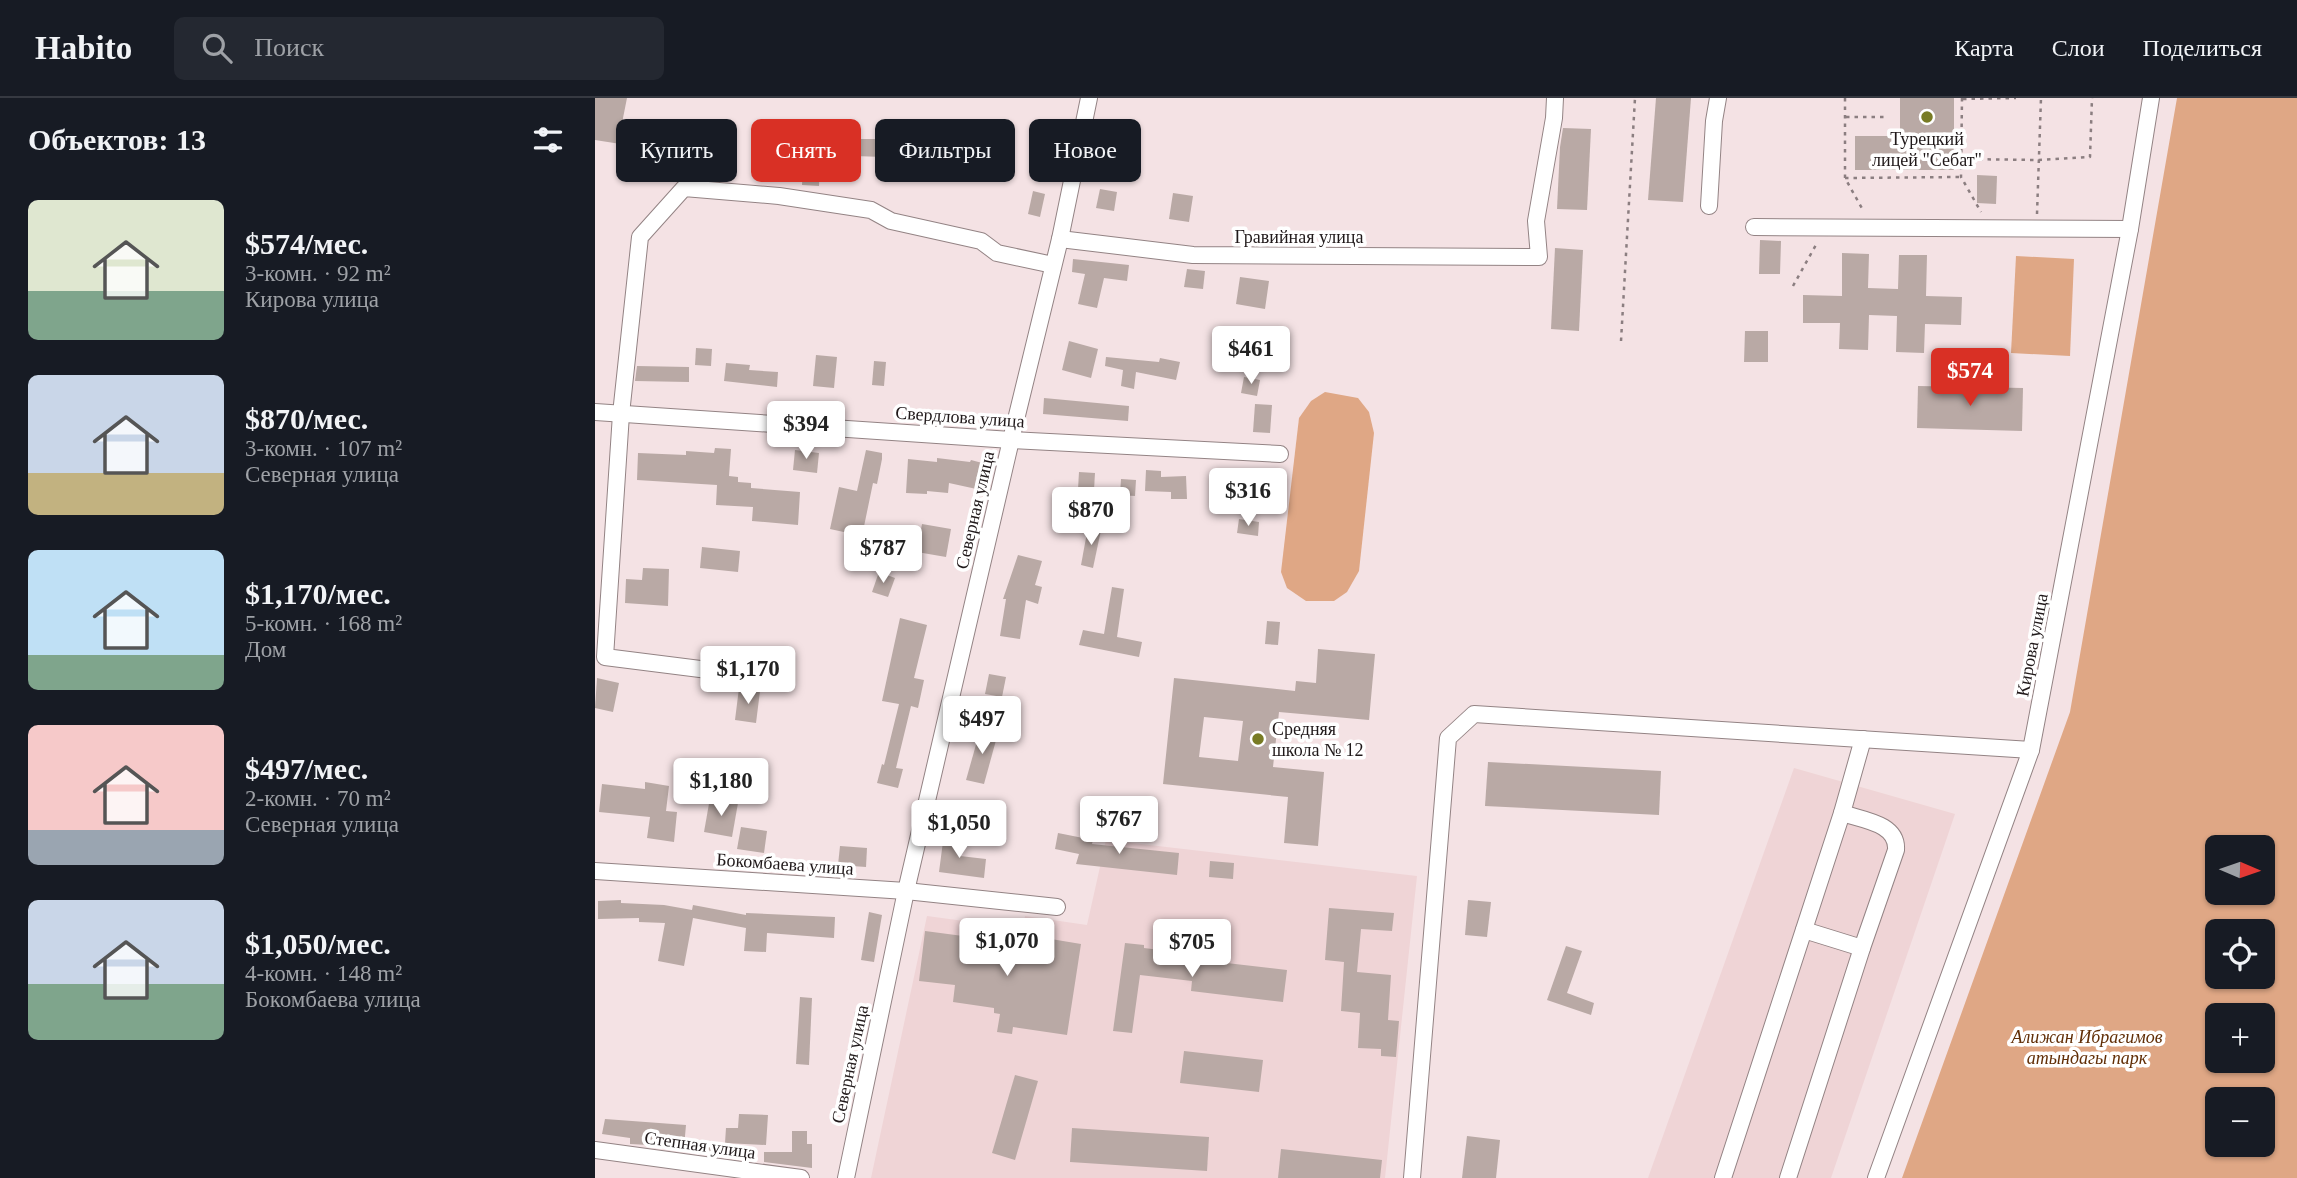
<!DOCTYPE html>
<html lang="ru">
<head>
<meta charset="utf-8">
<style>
	:root { --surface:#171b24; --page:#242831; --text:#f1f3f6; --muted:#9ea1a6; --line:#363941; --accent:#d93025 }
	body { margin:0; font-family:Georgia,serif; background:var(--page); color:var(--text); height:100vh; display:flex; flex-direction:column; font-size:26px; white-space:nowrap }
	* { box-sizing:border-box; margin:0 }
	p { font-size:23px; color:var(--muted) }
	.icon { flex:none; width:38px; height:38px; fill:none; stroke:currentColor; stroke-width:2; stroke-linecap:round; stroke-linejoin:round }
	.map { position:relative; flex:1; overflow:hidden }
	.sheet { display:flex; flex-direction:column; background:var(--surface); width:595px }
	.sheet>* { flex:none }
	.hud { position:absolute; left:21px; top:21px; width:665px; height:63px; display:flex; gap:14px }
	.needle { width:46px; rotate:92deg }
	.buttons { position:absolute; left:1610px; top:737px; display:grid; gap:14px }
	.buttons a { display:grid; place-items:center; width:70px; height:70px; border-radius:10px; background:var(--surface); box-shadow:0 2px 5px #0004; font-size:35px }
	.price { position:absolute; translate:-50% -60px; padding:0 16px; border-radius:7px; background:#fff; color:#222; font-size:23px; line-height:46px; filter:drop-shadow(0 2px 4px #0008) }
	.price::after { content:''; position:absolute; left:50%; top:42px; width:21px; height:16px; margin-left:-10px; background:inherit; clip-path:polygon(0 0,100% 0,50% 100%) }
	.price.on { background:var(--accent); color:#fff }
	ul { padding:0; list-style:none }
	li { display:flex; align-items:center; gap:21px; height:175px; padding:0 28px }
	li span { display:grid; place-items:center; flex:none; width:196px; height:140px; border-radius:10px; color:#555 }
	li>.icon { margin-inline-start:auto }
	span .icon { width:84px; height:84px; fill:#fffc; stroke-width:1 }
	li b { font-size:30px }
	h2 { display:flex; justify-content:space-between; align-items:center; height:84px; padding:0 28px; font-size:30px }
	.pill { padding:0 24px; border-radius:10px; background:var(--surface); box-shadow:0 2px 5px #0004; font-size:24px; line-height:63px }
	.pill.on { background:var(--accent); color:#fff }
	header { display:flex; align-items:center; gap:42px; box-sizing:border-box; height:98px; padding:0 35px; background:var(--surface); border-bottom:2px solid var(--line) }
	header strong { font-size:33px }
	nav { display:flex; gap:38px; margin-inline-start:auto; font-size:24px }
	.search { width:490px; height:63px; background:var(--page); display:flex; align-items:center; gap:18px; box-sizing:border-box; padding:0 24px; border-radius:10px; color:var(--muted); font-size:26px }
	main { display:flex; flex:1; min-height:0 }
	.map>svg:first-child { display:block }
</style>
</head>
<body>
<header>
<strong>Habito</strong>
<div class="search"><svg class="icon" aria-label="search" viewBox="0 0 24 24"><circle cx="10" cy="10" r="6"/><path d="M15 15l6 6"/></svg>Поиск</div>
<nav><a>Карта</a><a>Слои</a><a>Поделиться</a></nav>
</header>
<main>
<section class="sheet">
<h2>Объектов: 13<svg class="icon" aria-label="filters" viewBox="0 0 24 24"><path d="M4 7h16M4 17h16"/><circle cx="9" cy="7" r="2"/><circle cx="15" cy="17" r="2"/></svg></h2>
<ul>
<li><span style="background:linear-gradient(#dfe7d0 65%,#7fa58c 0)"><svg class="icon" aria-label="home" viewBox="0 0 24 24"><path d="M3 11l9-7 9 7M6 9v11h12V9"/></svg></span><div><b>$574/мес.</b><p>3-комн. · 92 m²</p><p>Кирова улица</p></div></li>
<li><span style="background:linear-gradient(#c9d6e8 70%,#c2b280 0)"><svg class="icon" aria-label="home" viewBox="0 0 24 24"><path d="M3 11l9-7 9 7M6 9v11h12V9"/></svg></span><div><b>$870/мес.</b><p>3-комн. · 107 m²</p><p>Северная улица</p></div></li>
<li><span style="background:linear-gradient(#bfe0f5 75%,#7fa58c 0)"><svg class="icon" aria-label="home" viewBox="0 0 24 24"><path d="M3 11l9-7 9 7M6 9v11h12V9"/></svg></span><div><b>$1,170/мес.</b><p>5-комн. · 168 m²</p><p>Дом</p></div></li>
<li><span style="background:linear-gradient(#f6c9c9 75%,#9aa5b1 0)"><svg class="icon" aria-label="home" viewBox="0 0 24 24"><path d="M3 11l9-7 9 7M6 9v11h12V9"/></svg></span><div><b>$497/мес.</b><p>2-комн. · 70 m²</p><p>Северная улица</p></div></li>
<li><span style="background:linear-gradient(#c9d6e8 60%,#7fa58c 0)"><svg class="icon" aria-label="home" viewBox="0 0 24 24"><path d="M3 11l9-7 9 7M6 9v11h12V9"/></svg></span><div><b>$1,050/мес.</b><p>4-комн. · 148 m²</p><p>Бокомбаева улица</p></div></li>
</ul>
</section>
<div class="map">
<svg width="1702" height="1080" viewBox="0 0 1702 1080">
	<rect width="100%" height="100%" fill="#f4e2e4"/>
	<g fill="#efd4d6">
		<polygon points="1199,670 1360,716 1236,1080 1053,1080"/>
		<polygon points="511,742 822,778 790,1080 276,1080 332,818 428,831 430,818 492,827"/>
	</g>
	<g fill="#dfa785" fill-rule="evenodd">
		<path d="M1582,0H1702V1080H1307L1475,614ZM1668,749V794H1622V749ZM1668,833V878H1622V833ZM1622,917H1668V962H1622ZM1622,1001H1668V1046H1622Z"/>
		<polygon points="1421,158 1479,161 1475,258 1416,255"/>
		<polygon points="730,294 763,300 774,314 779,335 764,473 752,494 739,503 711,503 692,490 686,474 704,320 716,303"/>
	</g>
	<g fill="#b9a9a5" fill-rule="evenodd">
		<polygon points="0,0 32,0 27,25 35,27 32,47 0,42"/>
		<polygon points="1061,0 1096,0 1088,104 1053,102"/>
		<polygon points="1305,0 1359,0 1359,72 1260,72 1260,38 1305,38"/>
		<polygon points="445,22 463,25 460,42 457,41 452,71 435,69 437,52 440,53"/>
		<polygon points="968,30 996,31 992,112 962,111 965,49"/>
		<polygon points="260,41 289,41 288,59 260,58"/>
		<polygon points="172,47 188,48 187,66 171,65"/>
		<polygon points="208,67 225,68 224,88 207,87"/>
		<polygon points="1382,77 1402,78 1401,106 1382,105"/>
		<polygon points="505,91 522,94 519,113 501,110"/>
		<polygon points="438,93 450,96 445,119 433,116"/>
		<polygon points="578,95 598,98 594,124 574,121"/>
		<polygon points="1165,142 1186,143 1185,176 1164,176"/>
		<polygon points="960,150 988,152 984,233 956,231"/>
		<polygon points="1247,155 1274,156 1273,190 1303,191 1304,157 1332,157 1331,198 1367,199 1366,227 1330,226 1329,255 1301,254 1302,218 1274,217 1273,252 1244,251 1245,225 1208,225 1208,197 1247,198"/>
		<polygon points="478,161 534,167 532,183 509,180 502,210 483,206 490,176 477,174"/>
		<polygon points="592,171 610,173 608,191 589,189"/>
		<polygon points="645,179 674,183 670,211 641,206"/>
		<polygon points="1150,233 1173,233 1173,264 1149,264"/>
		<polygon points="474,243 503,251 496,280 467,272"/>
		<polygon points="101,250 117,251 116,268 100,267"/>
		<polygon points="221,257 242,259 239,290 218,288"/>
		<polygon points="511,259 564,264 565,260 585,264 581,282 541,274 539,291 526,288 528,272 510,268"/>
		<polygon points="279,263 291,264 289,288 277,287"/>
		<polygon points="131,265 155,267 154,272 183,274 182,289 129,283"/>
		<polygon points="42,268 94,269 94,284 40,283"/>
		<polygon points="649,279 665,282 662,298 646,295"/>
		<polygon points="1323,288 1428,290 1427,333 1322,330"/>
		<polygon points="449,300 534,308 533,323 448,316"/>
		<polygon points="660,306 677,307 675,335 658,334"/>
		<polygon points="120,350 136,351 134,378 143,379 143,384 156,385 156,390 205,394 203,427 157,423 158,409 121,407 122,387 42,382 43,355 91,357 91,353 119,355"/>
		<polygon points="200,352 224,355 222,375 198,372"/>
		<polygon points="271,352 287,355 287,361 282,386 278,385 267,438 235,431 244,389 262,393"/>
		<polygon points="342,360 375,364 376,362 391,366 386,392 354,385 353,395 332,393 332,396 311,395 313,361 342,364"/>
		<polygon points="551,372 566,373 566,379 591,378 592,401 576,401 576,394 550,393"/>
		<polygon points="484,374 500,375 499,392 483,391"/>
		<polygon points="526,381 541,382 540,398 525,397"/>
		<polygon points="623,381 645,382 644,398 622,397"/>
		<polygon points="644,421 664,424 663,438 642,435"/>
		<polygon points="327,426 356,431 351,459 322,454"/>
		<polygon points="493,429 506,432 498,470 486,467"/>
		<polygon points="107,449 145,453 143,474 105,470"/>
		<polygon points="423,457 447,463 440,487 447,489 443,506 431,502 425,541 405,538 411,501 408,501"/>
		<polygon points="48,470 74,471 73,508 30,505 31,481 47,482"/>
		<polygon points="284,474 300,480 293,499 277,494"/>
		<polygon points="517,489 529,491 522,539 547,544 544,559 484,547 488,532 509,536"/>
		<polygon points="305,520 332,527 319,580 329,582 323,610 316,608 301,670 308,671 303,690 282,685 287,666 289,667 304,606 287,603"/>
		<polygon points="672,523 685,524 683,547 670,546"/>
		<path d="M723,551L780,556L774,622L684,614L678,669L729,674L723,748L689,745L693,699L568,686L579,580L700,593L701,583L721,585ZM609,619L648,623L643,663L604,659Z"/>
		<polygon points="394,576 411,579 407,599 390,596"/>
		<polygon points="2,580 24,585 18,614 0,610"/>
		<polygon points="144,590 165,593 161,625 140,622"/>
		<polygon points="386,629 403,635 389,686 371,682"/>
		<polygon points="893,664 1066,673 1064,717 890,708"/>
		<polygon points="50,684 74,688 71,713 82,714 79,744 52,740 55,719 4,714 7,686 50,691"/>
		<polygon points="115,700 143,705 137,739 109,734"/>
		<polygon points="146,729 172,733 169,755 142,751"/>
		<polygon points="463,735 498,742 497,746 584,755 582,777 481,766 484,756 460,751"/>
		<polygon points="349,736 367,739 365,758 391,761 389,780 344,774"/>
		<polygon points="245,748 272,750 271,769 243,767"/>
		<polygon points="615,763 639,765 638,781 614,779"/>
		<polygon points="26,802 26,805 69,807 97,812 98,807 151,817 151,815 240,819 239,840 172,835 171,854 149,853 151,830 98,820 89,868 63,863 70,825 44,824 44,820 3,821 3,803"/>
		<polygon points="873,802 896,804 892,839 870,837"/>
		<polygon points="734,810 799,815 797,833 766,831 762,874 796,877 793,922 804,923 801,959 786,958 786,951 763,950 765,915 746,913 749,864 730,862"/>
		<polygon points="274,814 287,817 279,864 266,862"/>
		<polygon points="330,833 443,848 444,839 486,846 472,937 418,929 417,936 402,934 405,916 399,915 399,910 358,904 360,887 324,883"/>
		<polygon points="530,845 549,847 549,850 597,856 597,861 692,872 688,904 596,893 597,883 545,877 537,935 518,933"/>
		<polygon points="971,848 987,853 972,895 999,905 996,917 952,902"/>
		<polygon points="205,899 217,900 214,967 201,966"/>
		<polygon points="260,913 274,914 270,937 258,936"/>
		<polygon points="589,953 668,962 664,994 585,985"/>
		<polygon points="420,977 443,983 420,1062 397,1055"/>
		<polygon points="144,1016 173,1017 171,1047 130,1045 131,1030 143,1030"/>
		<polygon points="10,1021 91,1027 89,1049 35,1046 35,1040 7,1036"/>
		<polygon points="477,1030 614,1039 612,1073 475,1064"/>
		<polygon points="197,1033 212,1033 212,1046 217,1046 217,1070 169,1064 169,1054 197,1054"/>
		<polygon points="872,1038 905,1042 901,1080 867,1080"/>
		<polygon points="95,1046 141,1050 141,1061 94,1054"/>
		<polygon points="686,1051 787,1062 785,1080 683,1080"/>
	</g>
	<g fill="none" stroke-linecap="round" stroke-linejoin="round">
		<defs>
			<g id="minor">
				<polyline points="1114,108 1119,23 1123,0"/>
				<polyline points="1159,129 1535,131"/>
				<polyline points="465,141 598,157 944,159 941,123 959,20 960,0"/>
				<polyline points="0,314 416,342 685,356"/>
				<polyline points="113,572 10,559 26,316 45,139 89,90 184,98 276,112 296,123 386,143 402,155 458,167"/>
				<polyline points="0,773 311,793 462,809"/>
				<polyline points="1209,832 1267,850"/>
				<polyline points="0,1052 206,1080"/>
				<polyline points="251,1080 311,793 416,342 465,141 494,0"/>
				<polyline points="817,1080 853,640 879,616 1436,652"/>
				<polyline points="1128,1080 1247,715 1268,641"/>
				<path d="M1193,1080L1267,850L1301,752C1303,725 1267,722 1247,715"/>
				<polyline points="1281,1080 1436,652 1535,131 1556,0"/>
			</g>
		</defs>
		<use href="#minor" stroke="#938384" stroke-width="18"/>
		<g stroke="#8b7e80" stroke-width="2.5" stroke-dasharray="3.5 5" stroke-linecap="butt">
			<polyline points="1250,0 1250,80 1269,114"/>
			<polyline points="1367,0 1366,79 1386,114"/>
			<polyline points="1368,1 1421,0"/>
			<polyline points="1251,19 1292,19"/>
			<polyline points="1367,61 1444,62 1495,59 1497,0"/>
			<polyline points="1250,80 1366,79"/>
			<polyline points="1442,116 1446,0"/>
			<polyline points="1198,188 1222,145"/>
			<polyline points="1026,243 1040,0"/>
		</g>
		<use href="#minor" stroke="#fff" stroke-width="16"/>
	</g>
	<g fill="#787b24" stroke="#fff" stroke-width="2.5">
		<circle cx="1332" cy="19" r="7"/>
		<circle cx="663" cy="641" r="7"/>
	</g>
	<g text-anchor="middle" stroke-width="7" stroke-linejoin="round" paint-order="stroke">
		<g font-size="18" fill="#20191a" stroke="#fff">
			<text x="1332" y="47">Турецкий<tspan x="1332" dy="21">лицей "Себат"</tspan></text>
			<text x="677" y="637" text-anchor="start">Средняя<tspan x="677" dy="21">школа № 12</tspan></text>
		</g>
		<g font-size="18" fill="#20191a" stroke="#fff">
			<text x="704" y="145">Гравийная улица</text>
			<text transform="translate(365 319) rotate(4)" y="6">Свердлова улица</text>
			<text transform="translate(380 412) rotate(-77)" y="6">Северная улица</text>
			<text transform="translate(1437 547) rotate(-79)" y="6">Кирова улица</text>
			<text transform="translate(190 766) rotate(4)" y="6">Бокомбаева улица</text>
			<text transform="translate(255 966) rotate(-78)" y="6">Северная улица</text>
			<text transform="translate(105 1047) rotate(8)" y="6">Степная улица</text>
		</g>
		<g font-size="18" font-style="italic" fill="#612e06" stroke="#fff">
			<text x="1492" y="945">Алижан Ибрагимов<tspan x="1492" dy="21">атындагы парк</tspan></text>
		</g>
	</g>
</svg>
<div class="buttons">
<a><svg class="needle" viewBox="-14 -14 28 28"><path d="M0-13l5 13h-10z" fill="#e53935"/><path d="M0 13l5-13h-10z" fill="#9ea1a6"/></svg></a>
<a><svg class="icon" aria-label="locate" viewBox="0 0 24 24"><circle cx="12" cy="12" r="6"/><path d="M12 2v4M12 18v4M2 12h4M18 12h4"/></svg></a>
<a>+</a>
<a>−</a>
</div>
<b class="price" style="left:656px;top:288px">$461</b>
<b class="price on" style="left:1375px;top:310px">$574</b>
<b class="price" style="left:211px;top:363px">$394</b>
<b class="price" style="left:653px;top:430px">$316</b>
<b class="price" style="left:496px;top:449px">$870</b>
<b class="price" style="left:288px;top:487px">$787</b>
<b class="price" style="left:153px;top:608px">$1,170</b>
<b class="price" style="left:387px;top:658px">$497</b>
<b class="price" style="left:126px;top:720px">$1,180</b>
<b class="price" style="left:524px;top:758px">$767</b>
<b class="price" style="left:364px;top:762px">$1,050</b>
<b class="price" style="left:412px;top:880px">$1,070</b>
<b class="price" style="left:597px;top:881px">$705</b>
<div class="hud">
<a class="pill">Купить</a>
<a class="pill on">Снять</a>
<a class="pill">Фильтры</a>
<a class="pill">Новое</a>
</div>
</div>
</main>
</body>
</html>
